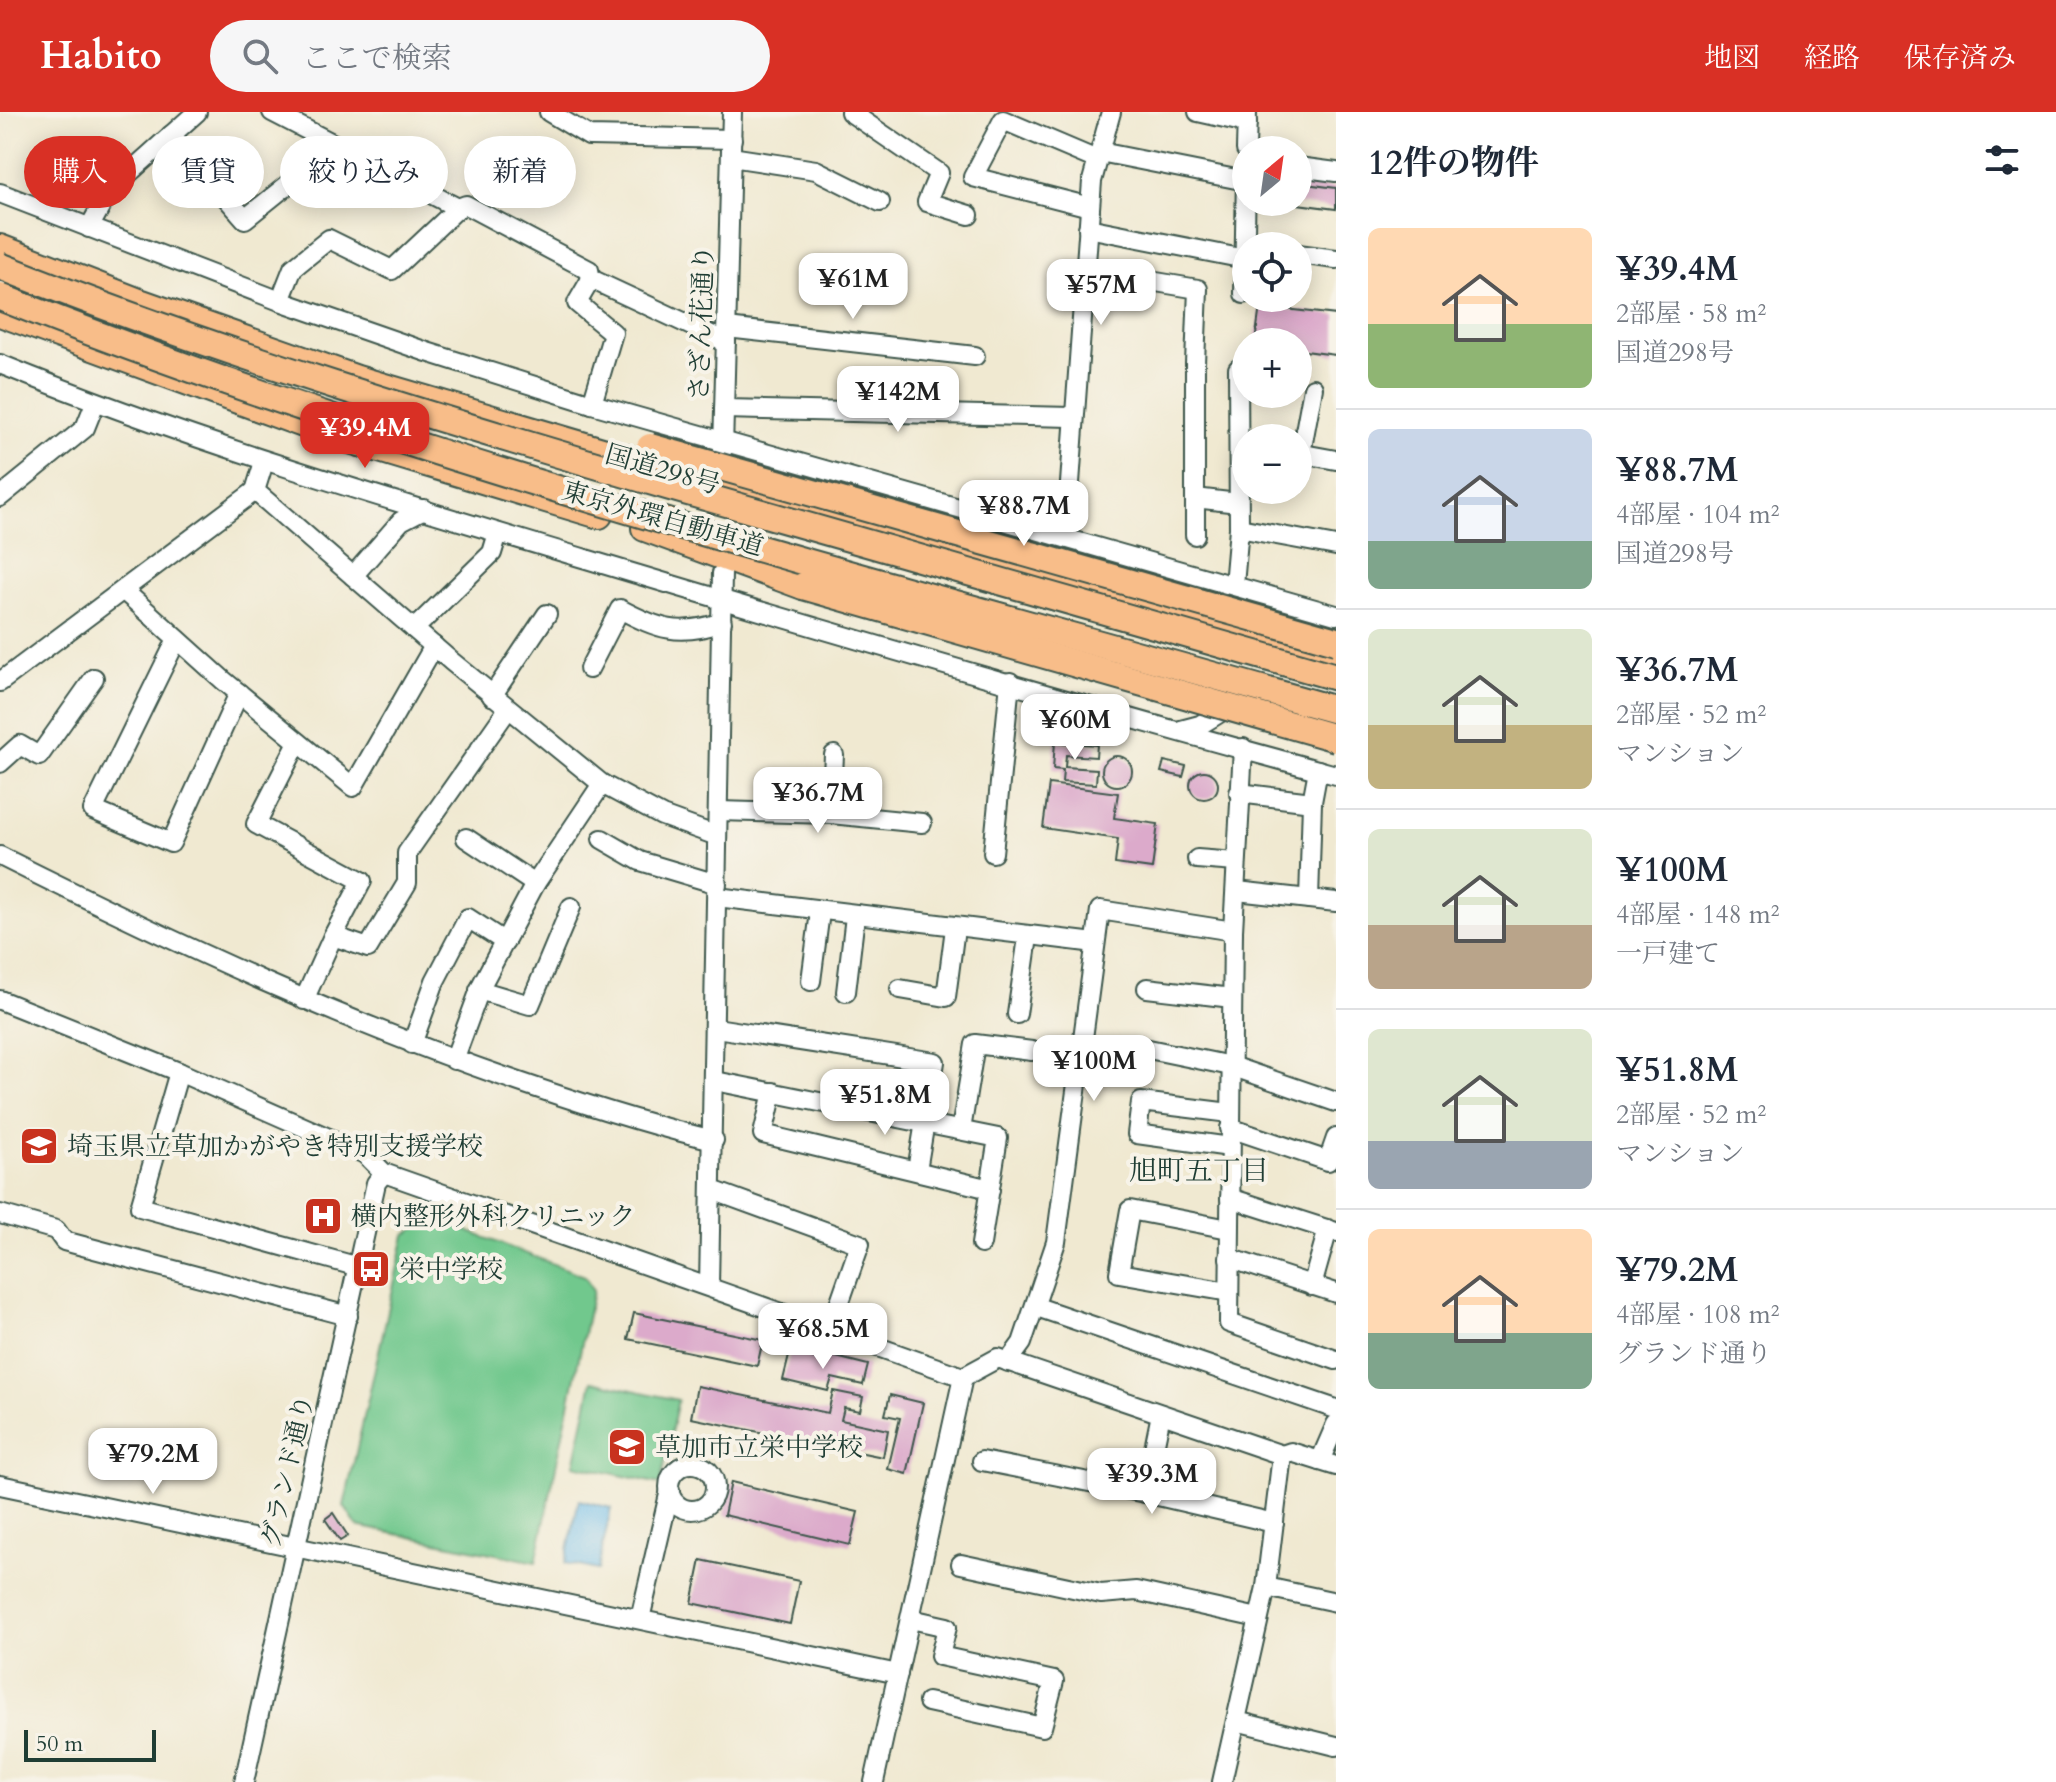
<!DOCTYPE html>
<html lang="ja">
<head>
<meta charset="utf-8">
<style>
	:root { --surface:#fff; --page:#f6f6f7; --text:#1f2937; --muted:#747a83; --line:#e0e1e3; --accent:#d93025 }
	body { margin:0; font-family:Cardo,"Noto Serif JP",serif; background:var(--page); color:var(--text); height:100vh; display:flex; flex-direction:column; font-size:30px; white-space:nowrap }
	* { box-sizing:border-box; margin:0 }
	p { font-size:26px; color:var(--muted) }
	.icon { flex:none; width:44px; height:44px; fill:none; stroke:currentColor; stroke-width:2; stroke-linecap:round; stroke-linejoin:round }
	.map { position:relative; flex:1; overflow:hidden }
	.side { display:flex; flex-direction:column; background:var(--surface); width:720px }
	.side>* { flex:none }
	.top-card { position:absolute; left:24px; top:24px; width:760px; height:72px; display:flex; gap:16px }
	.needle { width:52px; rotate:29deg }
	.controls { position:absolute; left:1232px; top:24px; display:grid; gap:16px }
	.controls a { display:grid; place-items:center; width:80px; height:80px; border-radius:50%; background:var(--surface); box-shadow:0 4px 20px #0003; font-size:40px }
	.scale { position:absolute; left:24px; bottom:20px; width:132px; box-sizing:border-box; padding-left:8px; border:4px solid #1f3d34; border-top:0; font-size:22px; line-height:28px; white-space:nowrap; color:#1f3d34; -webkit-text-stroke:6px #f7f3e8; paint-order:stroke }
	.price { position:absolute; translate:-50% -68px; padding:0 18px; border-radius:16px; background:#fff; color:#222; font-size:26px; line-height:52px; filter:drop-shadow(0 2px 4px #0008) }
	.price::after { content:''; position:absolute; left:50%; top:48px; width:24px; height:18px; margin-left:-12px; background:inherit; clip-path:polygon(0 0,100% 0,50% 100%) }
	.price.current { background:var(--accent); color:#fff }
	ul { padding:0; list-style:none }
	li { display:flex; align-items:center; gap:24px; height:200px; padding:0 32px }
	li+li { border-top:2px solid var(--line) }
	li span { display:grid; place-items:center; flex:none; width:224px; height:160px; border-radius:12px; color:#555 }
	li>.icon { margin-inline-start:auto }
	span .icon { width:96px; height:96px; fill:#fffc; stroke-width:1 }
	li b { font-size:34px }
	h2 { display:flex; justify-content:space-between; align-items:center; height:96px; padding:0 32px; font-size:34px }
	.chip { padding:0 28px; border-radius:36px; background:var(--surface); box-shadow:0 4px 20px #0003; font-size:28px; line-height:72px }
	.chip.current { background:var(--accent); color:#fff }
	header { display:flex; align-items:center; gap:48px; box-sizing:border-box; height:112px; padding:0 40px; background:var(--accent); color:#fff }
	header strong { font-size:38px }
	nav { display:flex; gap:44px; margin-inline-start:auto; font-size:28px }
	.search { width:560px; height:72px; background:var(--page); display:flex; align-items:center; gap:20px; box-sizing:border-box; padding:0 28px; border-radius:44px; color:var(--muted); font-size:30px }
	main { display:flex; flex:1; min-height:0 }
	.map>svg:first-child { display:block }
</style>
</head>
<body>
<header>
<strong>Habito</strong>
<div class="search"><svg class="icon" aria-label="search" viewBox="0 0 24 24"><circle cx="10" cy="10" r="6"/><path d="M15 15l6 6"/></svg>ここで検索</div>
<nav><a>地図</a><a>経路</a><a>保存済み</a></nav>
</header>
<main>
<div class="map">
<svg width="1336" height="1670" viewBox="0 0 1336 1670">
	<rect width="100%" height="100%" fill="#f7f3e8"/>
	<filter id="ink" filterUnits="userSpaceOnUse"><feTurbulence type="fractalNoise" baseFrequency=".0125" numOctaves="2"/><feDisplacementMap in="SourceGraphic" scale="16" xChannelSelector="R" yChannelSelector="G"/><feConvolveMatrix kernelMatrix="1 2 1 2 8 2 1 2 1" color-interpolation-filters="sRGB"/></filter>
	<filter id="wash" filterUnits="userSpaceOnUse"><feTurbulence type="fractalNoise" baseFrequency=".006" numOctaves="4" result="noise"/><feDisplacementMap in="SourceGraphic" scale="32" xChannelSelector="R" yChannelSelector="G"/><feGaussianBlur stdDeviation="1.8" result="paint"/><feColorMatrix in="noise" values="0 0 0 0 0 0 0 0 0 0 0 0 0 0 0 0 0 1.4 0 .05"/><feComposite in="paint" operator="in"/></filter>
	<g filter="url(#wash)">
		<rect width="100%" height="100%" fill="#f0e9d1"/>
		<g fill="#71c88d" stroke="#488260" stroke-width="2">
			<polygon points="433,1106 585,1164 593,1179 536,1450 357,1414 344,1394 405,1123"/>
			<polygon points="592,1269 678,1288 660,1372 574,1353"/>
		</g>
		<polygon fill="#71beeb" stroke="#487e90" stroke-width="2" points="579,1388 611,1396 598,1458 565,1451"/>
		<g id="blocks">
			<g fill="#dcaacb">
				<polygon points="1298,71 1336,76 1336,97 1298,92"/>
				<polygon points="1260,194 1336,203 1336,243 1298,238 1298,230 1255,230"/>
				<polygon points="1055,630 1097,633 1096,645 1066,643 1065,655 1097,657 1096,672 1062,670 1063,658 1053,657"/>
				<circle cx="1117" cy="659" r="15"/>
				<polygon points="1164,649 1186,654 1183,665 1161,660"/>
				<circle cx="1204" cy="673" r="14"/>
				<polygon points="1049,672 1118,681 1114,706 1158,712 1152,757 1115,752 1118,727 1043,716"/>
				<polygon points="634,1201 763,1228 757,1254 628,1227"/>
				<polygon points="790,1240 815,1246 816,1240 868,1253 863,1273 832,1266 828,1279 783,1268"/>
				<polygon points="697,1274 828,1301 833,1279 863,1285 860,1299 844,1296 841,1308 888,1318 883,1345 691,1306"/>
				<polygon points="890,1283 923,1291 907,1362 888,1357 900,1306 885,1303"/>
				<polygon points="731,1370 858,1400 850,1433 724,1403"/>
				<polygon points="333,1401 348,1424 340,1429 325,1407"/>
				<polygon points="701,1448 799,1469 790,1512 692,1491"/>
			</g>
		</g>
	</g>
	<g filter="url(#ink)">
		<use href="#blocks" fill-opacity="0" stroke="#3e574c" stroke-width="2"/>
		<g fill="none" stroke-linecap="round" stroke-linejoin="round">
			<defs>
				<g id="minor">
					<polyline points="272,0 458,96 466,93 589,158 591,167 726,230"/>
					<polyline points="549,0 589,24 732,27"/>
					<polyline points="850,0 939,61 927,90 969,103"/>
					<polyline points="1198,0 1247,11"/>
					<polyline points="171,23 245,107 337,33"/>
					<polyline points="1246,38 1247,1"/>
					<polyline points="1100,40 1246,69"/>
					<polyline points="731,45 816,58 880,90"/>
					<polyline points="1298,55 1336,60"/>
					<polyline points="0,81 280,189 427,240 592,292 1336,503"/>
					<polyline points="1090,95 973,65 1003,8 1097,48"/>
					<polyline points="89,116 110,78 197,0"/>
					<polyline points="1088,116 1245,147"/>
					<polyline points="1298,142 1336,147"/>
					<polyline points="1084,158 1198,177 1195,251 1195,423"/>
					<polyline points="591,167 577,191 613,221 592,292"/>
					<polyline points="1244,182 1246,61"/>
					<polyline points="280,189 293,156 329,127 392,158 458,96"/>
					<polyline points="727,216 975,244"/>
					<path d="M0,252C191,330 389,388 586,447C835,522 1085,595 1336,663"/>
					<polyline points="724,297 1072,305"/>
					<polyline points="723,337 732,0"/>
					<polyline points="1298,341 1336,348"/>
					<polyline points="1301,341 1313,276"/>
					<polyline points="264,350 255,379 451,549 602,672 662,704 717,724"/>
					<polyline points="0,385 85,316 95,291"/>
					<polyline points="1195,386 1238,391"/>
					<polyline points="1239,416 1336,434"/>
					<polyline points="1066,426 1092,69 1111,0"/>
					<polyline points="353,464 401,409 424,397"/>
					<polyline points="1234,473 1239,416 1238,257"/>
					<polyline points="123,478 223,568 353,675 434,534"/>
					<polyline points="414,517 492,441 498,421"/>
					<polyline points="177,527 93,698 171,731 239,581"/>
					<path d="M589,557L620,497C658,517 679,525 722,510"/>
					<polyline points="0,570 255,379"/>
					<polyline points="492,584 547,502"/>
					<polyline points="1181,618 1200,613 1234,592"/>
					<polyline points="298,630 256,712 362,769 333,824"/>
					<polyline points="1243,636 1233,819 1229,1211 1336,1248"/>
					<polyline points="0,651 20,633 39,644 94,566"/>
					<polyline points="1239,681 1312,690"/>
					<polyline points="718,699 831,702 922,711"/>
					<polyline points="831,702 834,643"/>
					<polyline points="466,726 535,772"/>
					<polyline points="602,727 640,749 717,772"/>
					<polyline points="993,741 1010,570"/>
					<path d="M0,744C174,831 349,913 534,975C593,995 652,1014 714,1028"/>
					<polyline points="1197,747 1236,750"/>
					<polyline points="1237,779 1336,790"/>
					<polyline points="717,785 1095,831"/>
					<polyline points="1309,787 1312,690 1318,658"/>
					<polyline points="811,869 820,800"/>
					<polyline points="1147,876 1232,886"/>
					<polyline points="900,877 946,885 955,816"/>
					<polyline points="479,878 530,893 571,795"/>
					<polyline points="846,880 855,804"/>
					<polyline points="0,888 179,960 365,1042 384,1061 963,1265 874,1670"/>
					<polyline points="304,888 333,824 368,836 407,771 407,741 508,597"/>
					<polyline points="1017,902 1028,825"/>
					<polyline points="716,916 935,950 917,1058"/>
					<polyline points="412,932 435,869 468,806 505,830"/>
					<polyline points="1139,935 1231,954 1336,990"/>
					<polyline points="454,948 482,872 535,772 602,672"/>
					<polyline points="179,960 140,1095 359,1155"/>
					<polyline points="715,969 998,1026 981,1132"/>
					<polyline points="773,980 763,1022 990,1077"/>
					<polyline points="1230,1016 1328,1049 1336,1026"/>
					<polyline points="961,1018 975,932 1032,939"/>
					<polyline points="1230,1035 1137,1022 1141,990 1230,1001"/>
					<polyline points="712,1078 860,1132 830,1218"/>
					<polyline points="1230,1086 1336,1120"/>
					<polyline points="0,1102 56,1118 64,1129 348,1204"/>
					<polyline points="1229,1146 1336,1181"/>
					<polyline points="709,1174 722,461"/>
					<polyline points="1312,1174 1328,1117"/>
					<polyline points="1229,1180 1119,1161 1130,1098 1229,1117"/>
					<polyline points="1037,1195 1336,1297"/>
					<polyline points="1008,1250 1022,1231 1056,1130 1100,798 1233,819"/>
					<polyline points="963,1265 998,1246 1282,1343 1291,1340 1336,1354"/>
					<polyline points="1161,1302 1145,1381 1274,1411"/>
					<polyline points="982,1349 1145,1381"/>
					<polyline points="1320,1349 1336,1312"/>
					<circle cx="692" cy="1375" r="23"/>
					<polyline points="0,1373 898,1562"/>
					<polyline points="961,1452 1101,1482 1136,1479 1258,1506"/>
					<polyline points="1266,1475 1336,1490"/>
					<polyline points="640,1507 670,1378"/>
					<polyline points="911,1507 947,1515 940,1544 1054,1569 1042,1615 928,1590"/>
					<polyline points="1236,1609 1336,1634"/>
					<polyline points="244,1670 376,1071 384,1061"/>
					<polyline points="1222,1670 1266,1475 1282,1343"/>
				</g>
				<g id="highway">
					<polyline points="0,136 142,191 357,267 946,440 1336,548"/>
					<polyline points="0,201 336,324 599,403"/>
					<polyline points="645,416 803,474"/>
					<polyline points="1237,584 1336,612"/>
				</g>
			</defs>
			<use href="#minor" stroke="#3e574c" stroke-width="22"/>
			<use href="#highway" stroke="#3e574c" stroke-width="30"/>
			<use href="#minor" stroke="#fff" stroke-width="18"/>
			<use href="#highway" stroke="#f8bd89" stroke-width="26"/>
			<defs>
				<g id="highway-bridge">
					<path d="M0,154C218,241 442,308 667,374C890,439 1113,502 1336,565"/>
					<path d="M0,185C433,357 888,471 1336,598"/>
					<polyline points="650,335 1336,529"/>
					<polyline points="803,474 1336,626"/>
				</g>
			</defs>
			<use href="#highway-bridge" stroke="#3e574c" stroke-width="30" stroke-linecap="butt"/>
			<use href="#highway-bridge" stroke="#f8bd89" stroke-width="26"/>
		</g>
	</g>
	<defs>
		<symbol id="school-square" viewBox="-11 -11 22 22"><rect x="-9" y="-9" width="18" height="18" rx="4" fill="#c8321e" stroke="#f7f3e8"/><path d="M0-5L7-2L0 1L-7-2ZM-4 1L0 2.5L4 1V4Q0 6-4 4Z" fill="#fff"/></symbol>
		<symbol id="hospital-square" viewBox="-11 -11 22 22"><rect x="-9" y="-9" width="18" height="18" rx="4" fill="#c8321e" stroke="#f7f3e8"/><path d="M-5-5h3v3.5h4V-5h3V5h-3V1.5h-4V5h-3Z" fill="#fff"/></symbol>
		<symbol id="bus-square" viewBox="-11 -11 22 22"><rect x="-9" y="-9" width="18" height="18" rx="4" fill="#c8321e" stroke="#f7f3e8"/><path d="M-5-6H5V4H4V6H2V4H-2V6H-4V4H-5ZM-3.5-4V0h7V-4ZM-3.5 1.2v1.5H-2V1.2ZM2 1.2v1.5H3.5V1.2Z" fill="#fff"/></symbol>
	</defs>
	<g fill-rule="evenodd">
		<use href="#school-square" x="17" y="1012" width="44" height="44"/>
		<use href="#hospital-square" x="301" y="1082" width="44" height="44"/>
		<use href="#bus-square" x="349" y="1135" width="44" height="44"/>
		<use href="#school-square" x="605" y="1313" width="44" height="44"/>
	</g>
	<g text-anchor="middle" stroke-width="8" stroke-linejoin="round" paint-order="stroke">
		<g font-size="26" fill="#1f3d34" stroke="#f7f3e8">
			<text transform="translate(701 211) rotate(-88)" y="9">さざん花通り</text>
			<text transform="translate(663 357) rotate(16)" y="9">国道298号</text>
			<text transform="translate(663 406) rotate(16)" y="9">東京外環自動車道</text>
			<text transform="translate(287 1359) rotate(-77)" y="9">グランド通り</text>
		</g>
		<g font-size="26" fill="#1f3d34" stroke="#f7f3e8" text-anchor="start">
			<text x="67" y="1043">埼玉県立草加かがやき特別支援学校</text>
			<text x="351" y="1113">横内整形外科クリニック</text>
			<text x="399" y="1166">栄中学校</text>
			<text x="655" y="1344">草加市立栄中学校</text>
		</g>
		<g font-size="28" fill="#1f3d34" stroke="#f7f3e8">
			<text x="1199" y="1068">旭町五丁目</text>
		</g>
	</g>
</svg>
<div class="controls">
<a><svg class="needle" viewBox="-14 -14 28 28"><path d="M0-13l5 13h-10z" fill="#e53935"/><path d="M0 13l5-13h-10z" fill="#747a83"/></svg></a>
<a><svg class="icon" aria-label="locate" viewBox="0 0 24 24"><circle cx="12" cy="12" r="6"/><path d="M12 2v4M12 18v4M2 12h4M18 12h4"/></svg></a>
<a>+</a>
<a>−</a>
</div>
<div class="scale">50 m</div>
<b class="price" style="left:853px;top:209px">¥61M</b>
<b class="price" style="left:1101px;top:215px">¥57M</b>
<b class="price" style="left:898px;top:322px">¥142M</b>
<b class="price current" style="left:365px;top:358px">¥39.4M</b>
<b class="price" style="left:1024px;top:436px">¥88.7M</b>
<b class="price" style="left:1075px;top:650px">¥60M</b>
<b class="price" style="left:818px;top:723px">¥36.7M</b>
<b class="price" style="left:1094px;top:991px">¥100M</b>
<b class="price" style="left:885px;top:1025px">¥51.8M</b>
<b class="price" style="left:823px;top:1259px">¥68.5M</b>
<b class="price" style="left:153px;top:1384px">¥79.2M</b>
<b class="price" style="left:1152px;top:1404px">¥39.3M</b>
<div class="top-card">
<a class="chip current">購入</a>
<a class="chip">賃貸</a>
<a class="chip">絞り込み</a>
<a class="chip">新着</a>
</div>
</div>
<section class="side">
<h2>12件の物件<svg class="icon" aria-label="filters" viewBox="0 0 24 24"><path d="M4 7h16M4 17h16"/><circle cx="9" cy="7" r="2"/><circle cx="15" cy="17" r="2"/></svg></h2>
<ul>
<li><span style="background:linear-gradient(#ffd9b3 60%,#8fb573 0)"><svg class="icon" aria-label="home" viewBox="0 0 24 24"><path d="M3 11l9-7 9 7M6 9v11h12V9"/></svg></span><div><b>¥39.4M</b><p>2部屋 · 58 m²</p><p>国道298号</p></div></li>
<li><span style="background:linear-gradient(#c9d6e8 70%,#7fa58c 0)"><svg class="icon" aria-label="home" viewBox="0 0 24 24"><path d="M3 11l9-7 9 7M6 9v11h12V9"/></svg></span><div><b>¥88.7M</b><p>4部屋 · 104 m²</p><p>国道298号</p></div></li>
<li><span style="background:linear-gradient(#dfe7d0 60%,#c2b280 0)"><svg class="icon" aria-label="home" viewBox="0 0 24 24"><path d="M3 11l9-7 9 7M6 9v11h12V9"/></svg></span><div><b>¥36.7M</b><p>2部屋 · 52 m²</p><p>マンション</p></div></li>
<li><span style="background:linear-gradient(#dfe7d0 60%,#b9a48a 0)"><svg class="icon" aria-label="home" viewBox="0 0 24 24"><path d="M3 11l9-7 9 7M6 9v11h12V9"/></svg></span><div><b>¥100M</b><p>4部屋 · 148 m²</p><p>一戸建て</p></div></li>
<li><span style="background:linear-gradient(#dfe7d0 70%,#9aa5b1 0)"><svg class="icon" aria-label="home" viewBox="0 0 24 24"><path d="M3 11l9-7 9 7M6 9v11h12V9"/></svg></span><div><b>¥51.8M</b><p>2部屋 · 52 m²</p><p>マンション</p></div></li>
<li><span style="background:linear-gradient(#ffd9b3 65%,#7fa58c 0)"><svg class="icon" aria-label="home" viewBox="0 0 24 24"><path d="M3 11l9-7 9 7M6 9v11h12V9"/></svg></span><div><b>¥79.2M</b><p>4部屋 · 108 m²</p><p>グランド通り</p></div></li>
</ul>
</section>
</main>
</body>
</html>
